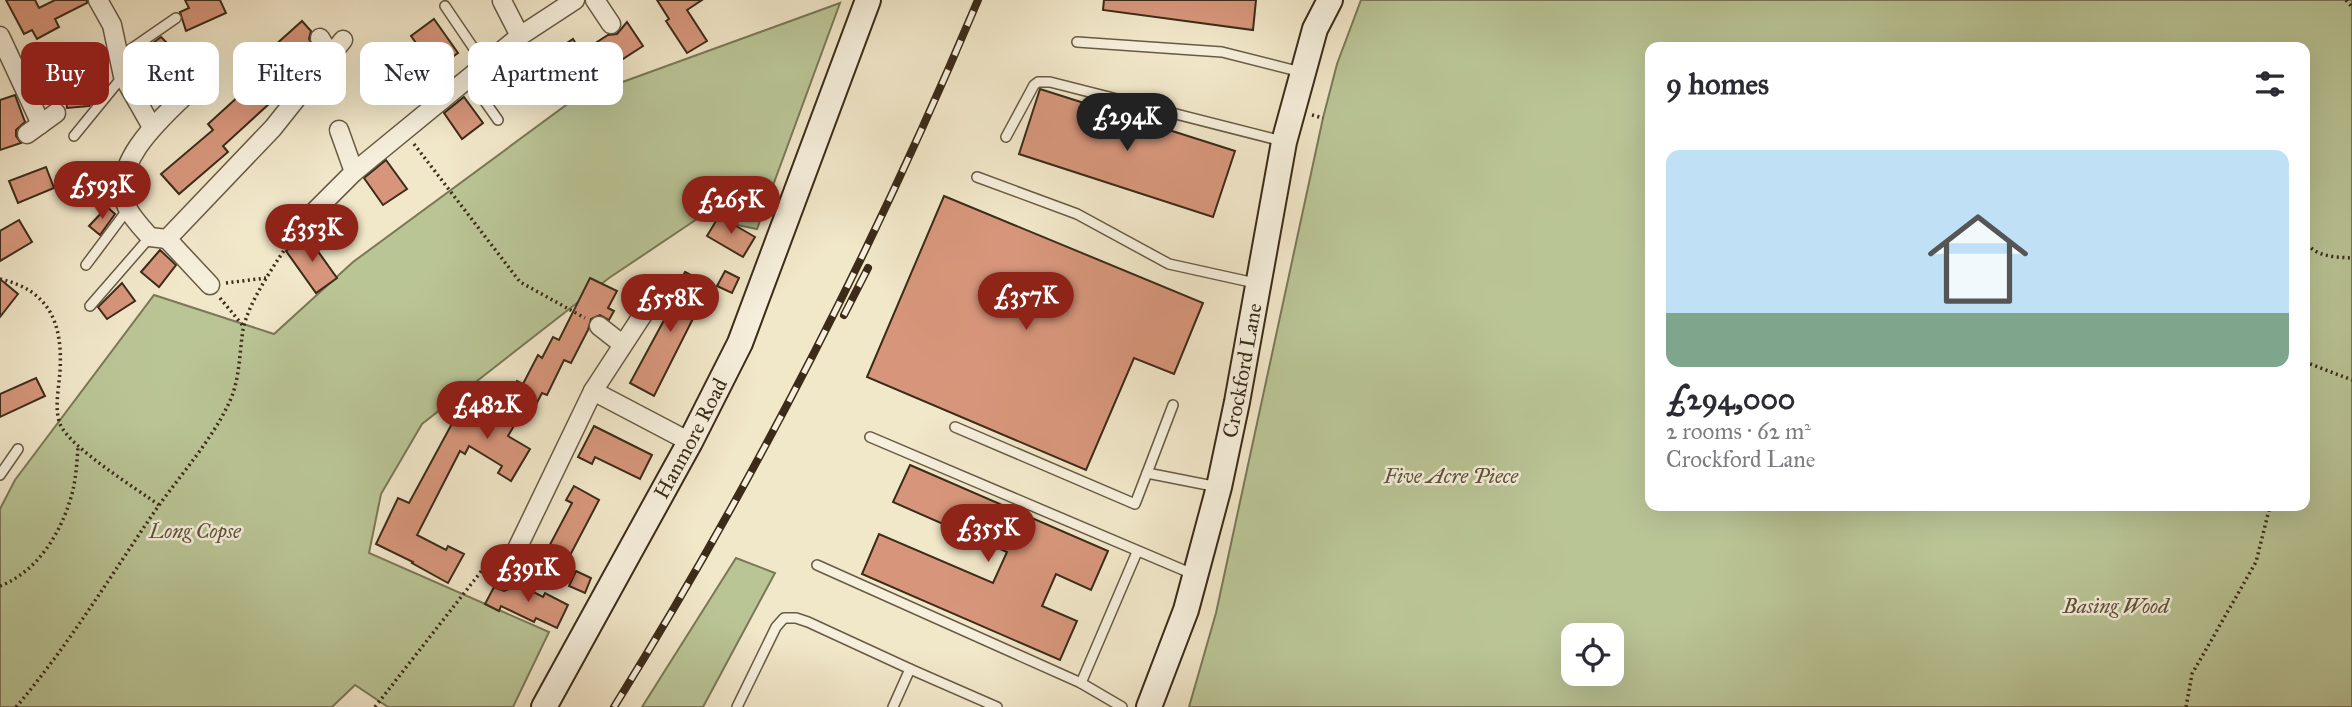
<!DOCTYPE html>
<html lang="en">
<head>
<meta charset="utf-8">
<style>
	:root { --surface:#fff; --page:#f7f7f7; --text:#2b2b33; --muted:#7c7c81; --line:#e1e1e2; --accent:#8f2418 }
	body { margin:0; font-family:"IM FELL Great Primer",serif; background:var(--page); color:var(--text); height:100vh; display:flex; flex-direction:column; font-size:26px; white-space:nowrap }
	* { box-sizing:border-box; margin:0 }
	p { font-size:23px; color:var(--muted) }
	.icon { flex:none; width:38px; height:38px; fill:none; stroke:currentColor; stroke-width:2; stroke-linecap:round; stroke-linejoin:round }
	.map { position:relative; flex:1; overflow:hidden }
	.drawer { position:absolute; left:1645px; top:42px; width:665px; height:469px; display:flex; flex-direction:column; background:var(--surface); border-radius:14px; box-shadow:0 7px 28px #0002 }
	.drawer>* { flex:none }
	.hud { position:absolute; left:21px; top:42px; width:665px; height:63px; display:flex; gap:14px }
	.buttons { position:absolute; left:1561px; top:623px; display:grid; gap:14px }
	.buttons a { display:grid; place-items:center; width:63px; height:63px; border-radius:14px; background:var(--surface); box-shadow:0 7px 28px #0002; font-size:35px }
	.price { position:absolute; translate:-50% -60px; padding:0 16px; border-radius:24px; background:var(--accent); color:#fff; font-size:23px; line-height:46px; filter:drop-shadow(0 2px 4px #0008) }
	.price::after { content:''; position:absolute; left:50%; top:42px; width:21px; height:16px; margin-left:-10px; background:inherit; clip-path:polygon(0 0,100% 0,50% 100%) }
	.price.on { background:#222; color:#fff }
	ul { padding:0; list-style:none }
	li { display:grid; align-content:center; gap:14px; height:371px; padding:0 21px }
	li+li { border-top:2px solid var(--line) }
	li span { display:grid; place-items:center; height:217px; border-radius:14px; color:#555 }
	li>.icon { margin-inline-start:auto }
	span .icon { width:126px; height:126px; fill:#fffc; stroke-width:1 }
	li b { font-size:30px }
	h2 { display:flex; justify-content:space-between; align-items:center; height:84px; padding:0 21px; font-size:30px }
	.chip { padding:0 24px; border-radius:14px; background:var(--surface); box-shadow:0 7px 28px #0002; font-size:24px; line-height:63px }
	.chip.on { background:var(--accent); color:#fff }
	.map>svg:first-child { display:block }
</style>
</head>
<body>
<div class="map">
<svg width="2352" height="707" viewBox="0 0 2352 707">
	<rect width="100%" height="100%" fill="#f1e7c9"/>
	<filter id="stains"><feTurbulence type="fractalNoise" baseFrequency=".00286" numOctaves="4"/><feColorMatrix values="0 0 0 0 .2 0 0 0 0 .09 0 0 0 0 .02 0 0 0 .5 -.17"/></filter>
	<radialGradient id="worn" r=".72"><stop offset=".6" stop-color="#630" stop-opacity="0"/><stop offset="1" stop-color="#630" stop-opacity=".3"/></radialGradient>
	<g fill="#bac596" stroke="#7a7857" stroke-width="2" fill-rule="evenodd">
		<path d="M1361,0H2352V707H1189L1216,613L1323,118L1337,64ZM1650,47H2305V506H1650ZM1573,635H1612V674H1573Z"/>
		<polygon points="840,3 757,229 700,217 609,278 422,424 381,494 369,553 549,632 513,707 388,707 355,685 332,707 0,707 0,509 15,480 154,295 274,334 353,262 573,100"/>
		<polygon points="736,558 775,573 703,707 642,707"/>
	</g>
	<g fill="#d7967b" stroke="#3b2b18" stroke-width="2">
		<polygon points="6,0 35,0 39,8 55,0 87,0 87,3 55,19 59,27 37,39 32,30 24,34"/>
		<polygon points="185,0 220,0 226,13 186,31 180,12 189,8"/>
		<polygon points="657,0 702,0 687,10 707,41 687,53 666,21 669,19"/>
		<polygon points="1104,0 1256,0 1253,30 1103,10"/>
		<polygon points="434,19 458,53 435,69 411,36"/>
		<polygon points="302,21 311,31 309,39 314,49 273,87 280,94 223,146 228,152 179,194 161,174 213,130 208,124 262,75 253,65"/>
		<polygon points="627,22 643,46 612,66 597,42 608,35 617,34"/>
		<polygon points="161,37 178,54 151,80 131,59"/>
		<polygon points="573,39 587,62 566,76 564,73 520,102 504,80 542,55 551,51 552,53"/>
		<polygon points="105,80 105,87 89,106 67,108 65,83"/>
		<polygon points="1040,89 1235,151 1213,217 1019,154"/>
		<polygon points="15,95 25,122 16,130 16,136 21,143 0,150 0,100"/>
		<polygon points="464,97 483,123 462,139 444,113"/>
		<polygon points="386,160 407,189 383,205 364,178"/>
		<polygon points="46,167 54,188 18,203 9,181"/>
		<polygon points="944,196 1203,303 1174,374 1134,358 1086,470 867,377"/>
		<polygon points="107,207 115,214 100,235 89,226"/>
		<polygon points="719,216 755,237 743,257 707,236"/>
		<polygon points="19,220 32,242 0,261 0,231"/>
		<polygon points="307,236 337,278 316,293 286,251"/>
		<polygon points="160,250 176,265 159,287 141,272"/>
		<polygon points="725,271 739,278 732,293 717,286"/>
		<polygon points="685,272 710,285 654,396 630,383 676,298 673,296"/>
		<polygon points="590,278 617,291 608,308 614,311 609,320 600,315 591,319 588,330 571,363 564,360 547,395 542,393 531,414 523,410 508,436 530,449 511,481 498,473 502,466 469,446 465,454 460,451 417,535 446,550 448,546 464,554 448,583 412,563 413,562 376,544 398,498 409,503 461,407 495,423 517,381 523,384 538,355 542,358 553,337 559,340"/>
		<polygon points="0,279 18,294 0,317"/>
		<polygon points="122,283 135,301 107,319 98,307"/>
		<polygon points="36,378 45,396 0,417 0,394"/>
		<polygon points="594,426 652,455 640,479 595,457 592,464 578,457"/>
		<polygon points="910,465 1108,551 1091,590 1056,574 1042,606 1077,621 1060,660 862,574 879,534 993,583 1007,552 893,502"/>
		<polygon points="574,486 599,500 565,565 545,554 572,503 566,500"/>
		<polygon points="576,571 591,578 585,593 569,586"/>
		<polygon points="514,582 543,597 545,593 568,605 557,628 536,618 534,622 501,606 499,611 485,604 494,587 504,591 509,589"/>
	</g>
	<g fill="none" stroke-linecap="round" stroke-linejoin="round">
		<defs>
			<g id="lane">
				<polyline points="445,6 485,65"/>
				<polyline points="1077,42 1222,52 1301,72"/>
				<polyline points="118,58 176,18"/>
				<polyline points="469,79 498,120"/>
				<polyline points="74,136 123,76"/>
				<polyline points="1006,137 1034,85 1038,82 1050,82 1282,141"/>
				<polyline points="977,177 1077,214 1169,264 1255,283"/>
				<polyline points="86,265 128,209"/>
				<polyline points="90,306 150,237"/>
				<polyline points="955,427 1135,504 1147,473 1218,487"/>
				<polyline points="870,437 1195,575"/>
				<polyline points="1147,473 1173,405"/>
				<polyline points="0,475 18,449"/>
				<polyline points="817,565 1081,683 1122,707"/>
				<polyline points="1081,683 1137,552"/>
				<polyline points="737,707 776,627 784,618 796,618 808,622 910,669"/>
				<polyline points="893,707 910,669 997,707"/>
			</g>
			<g id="street">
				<polyline points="98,0 112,25 123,76 152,127"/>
				<polyline points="595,0 611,24"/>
				<polyline points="502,1 520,36"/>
				<polyline points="0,36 41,124"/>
				<polyline points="320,38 331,56"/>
				<path d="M195,86C167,113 107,162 127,207C132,218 142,228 150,237L167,239L273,128L343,40"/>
				<polyline points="339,130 354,172"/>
				<polyline points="27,134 56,113"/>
				<polyline points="302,224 354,172 520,36 575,0"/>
				<polyline points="167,239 210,285"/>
				<polyline points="599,326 622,344"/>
				<polyline points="593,391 690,442"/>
				<polyline points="502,580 593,391 655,296"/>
			</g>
			<g id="secondary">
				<path id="s1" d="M544,707L690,442L740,343L868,0"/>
				<path id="s2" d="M1149,707L1186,610L1219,487L1237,402L1284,142L1315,29L1330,0"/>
			</g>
		</defs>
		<use href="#lane" stroke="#685a44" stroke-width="12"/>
		<use href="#street" stroke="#685a44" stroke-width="21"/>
		<use href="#secondary" stroke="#3b2b18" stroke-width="28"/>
		<g stroke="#3b2b18" stroke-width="3.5" stroke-dasharray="2 3.5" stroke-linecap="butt">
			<polyline points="2346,0 2352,7"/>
			<polyline points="1312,115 1323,118"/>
			<polyline points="414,144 520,282 585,318"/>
			<path d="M2305,239C2312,257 2335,257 2352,258"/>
			<path d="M0,279C49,290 63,323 60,371C59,388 54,408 60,424C69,447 137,489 159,505"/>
			<polyline points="226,283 266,278"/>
			<polyline points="220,298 244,327"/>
			<polyline points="2305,362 2352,380"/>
			<path d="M0,586C39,571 63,530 73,490C76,477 77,461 78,447"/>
			<path d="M16,707C69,645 111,575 157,508C182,473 211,441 229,403C240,380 239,355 243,330C248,302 277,261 293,237"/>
			<polyline points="375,707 483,569 488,572"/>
			<polyline points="2186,707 2192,674 2256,562 2270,506"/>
		</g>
		<use href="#lane" stroke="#f6efdc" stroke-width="9"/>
		<use href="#street" stroke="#f6efdc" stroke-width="18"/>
		<use href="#secondary" stroke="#f6efdc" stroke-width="24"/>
		<defs>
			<g id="rail">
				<polyline points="844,315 868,268"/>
				<path d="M614,707C754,482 875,245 978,0"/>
			</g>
		</defs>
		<use href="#rail" stroke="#3b2b18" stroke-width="8"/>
		<use href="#rail" stroke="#f6efdc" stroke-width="5" stroke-dasharray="16" stroke-linecap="butt"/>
	</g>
	<g text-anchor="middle" stroke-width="5" stroke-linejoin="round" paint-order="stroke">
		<g font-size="21" fill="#3b2b18" stroke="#f6efdc">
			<text dy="7" stroke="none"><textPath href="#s2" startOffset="350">Crockford Lane</textPath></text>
			<text dy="7" stroke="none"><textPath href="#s1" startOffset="306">Hanmore Road</textPath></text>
		</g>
		<g font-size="21" font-style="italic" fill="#5b5238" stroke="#f6efdc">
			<text x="1451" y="483">Five Acre Piece</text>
			<text x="195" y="538">Long Copse</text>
			<text x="2116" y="613">Basing Wood</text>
		</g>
	</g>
	<rect width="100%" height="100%" filter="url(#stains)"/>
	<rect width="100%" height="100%" fill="url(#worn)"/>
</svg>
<div class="buttons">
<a><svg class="icon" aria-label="locate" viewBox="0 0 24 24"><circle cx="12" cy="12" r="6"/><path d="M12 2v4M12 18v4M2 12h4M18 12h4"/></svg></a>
</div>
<b class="price on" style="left:1127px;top:153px">£294K</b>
<b class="price" style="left:102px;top:221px">£593K</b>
<b class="price" style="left:731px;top:236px">£265K</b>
<b class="price" style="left:312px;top:264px">£353K</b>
<b class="price" style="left:1026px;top:332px">£357K</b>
<b class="price" style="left:670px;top:334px">£558K</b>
<b class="price" style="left:487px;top:441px">£482K</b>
<b class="price" style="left:988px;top:564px">£355K</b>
<b class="price" style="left:528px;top:604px">£391K</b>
<div class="hud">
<a class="chip on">Buy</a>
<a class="chip">Rent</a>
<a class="chip">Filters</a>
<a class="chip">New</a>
<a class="chip">Apartment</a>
</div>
<section class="drawer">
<h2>9 homes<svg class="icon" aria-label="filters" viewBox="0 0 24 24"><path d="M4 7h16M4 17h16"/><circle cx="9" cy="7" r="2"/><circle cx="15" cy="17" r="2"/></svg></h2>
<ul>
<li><span style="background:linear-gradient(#bfe0f5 75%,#7fa58c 0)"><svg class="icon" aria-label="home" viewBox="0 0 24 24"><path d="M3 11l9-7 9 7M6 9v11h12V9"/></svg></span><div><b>£294,000</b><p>2 rooms · 62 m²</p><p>Crockford Lane</p></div></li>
</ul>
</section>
</div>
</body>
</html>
